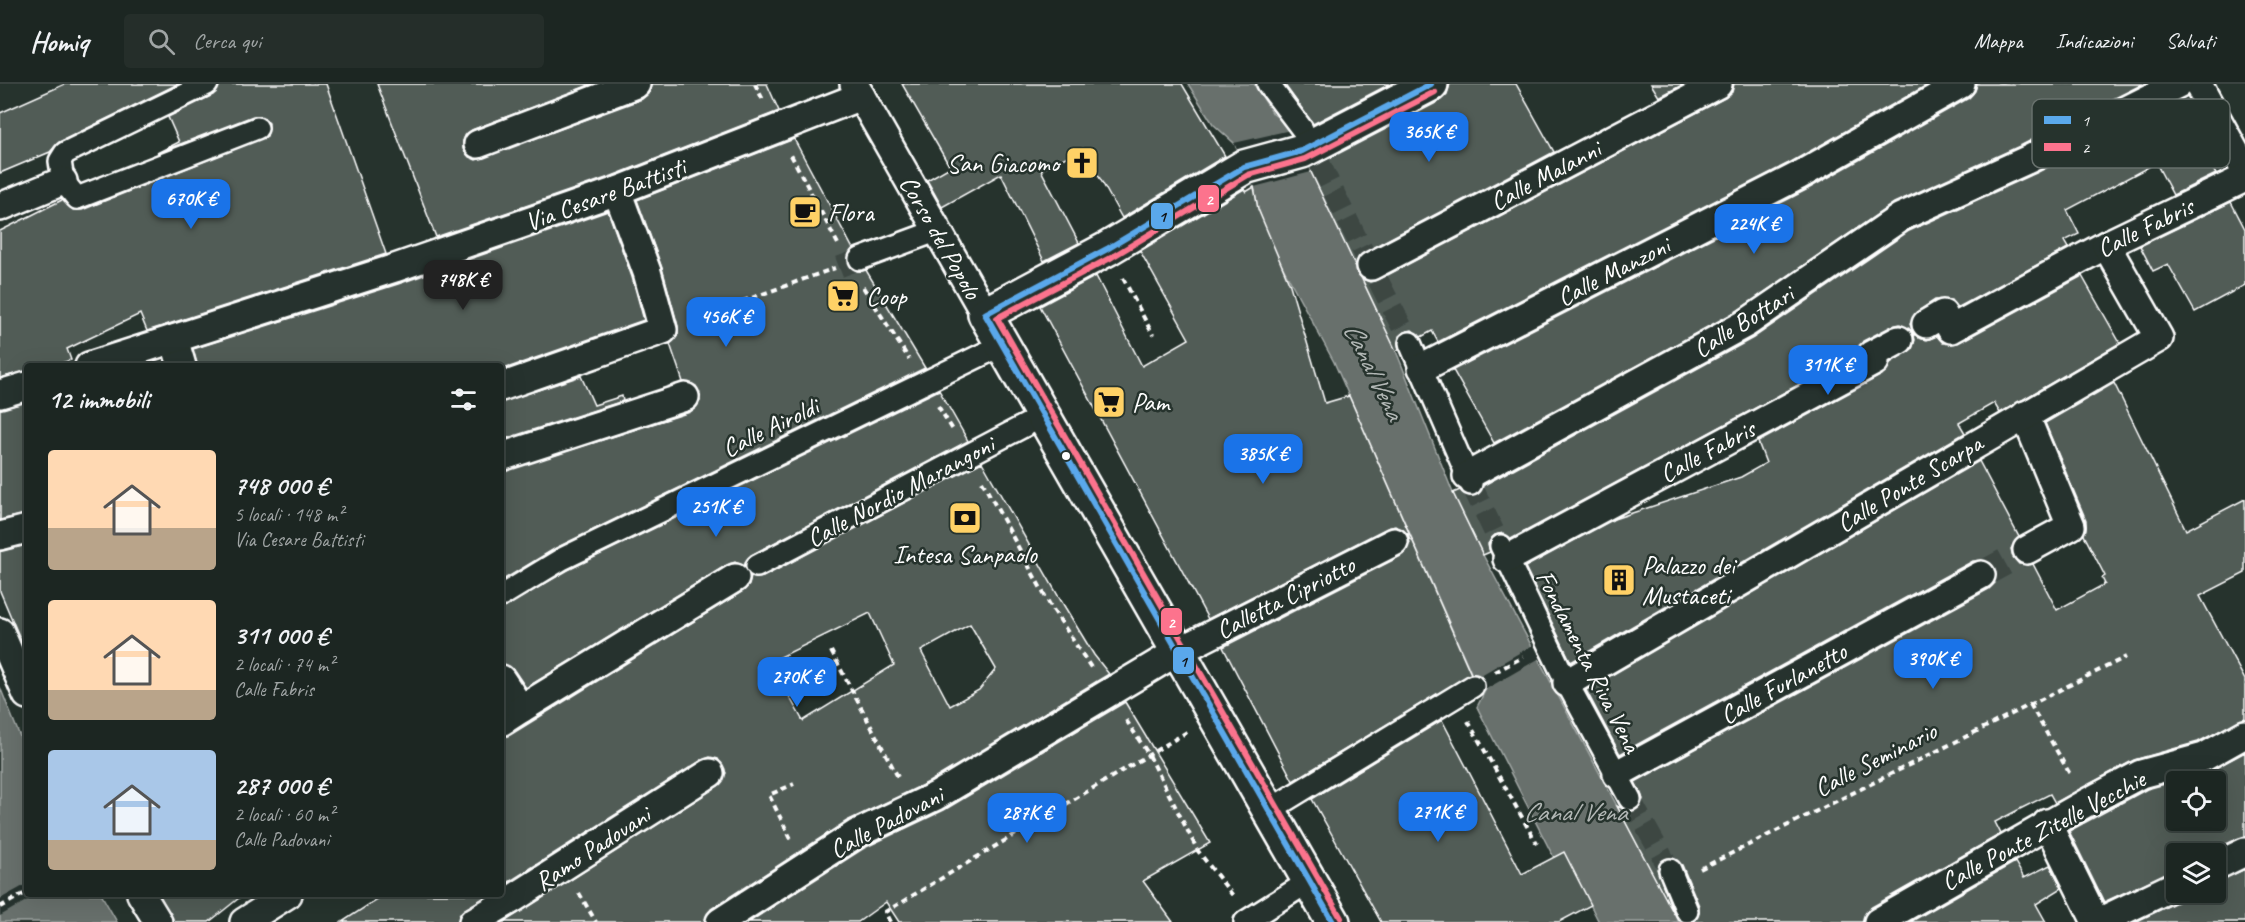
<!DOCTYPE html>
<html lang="it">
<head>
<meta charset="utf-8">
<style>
	:root { --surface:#1c2622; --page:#252e2a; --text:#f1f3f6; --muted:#a0a5a5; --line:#3a4340; --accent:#1a73e8 }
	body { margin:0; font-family:Caveat,sans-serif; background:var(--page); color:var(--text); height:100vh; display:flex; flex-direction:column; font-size:22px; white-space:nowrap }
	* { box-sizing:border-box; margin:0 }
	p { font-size:20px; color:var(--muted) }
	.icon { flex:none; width:33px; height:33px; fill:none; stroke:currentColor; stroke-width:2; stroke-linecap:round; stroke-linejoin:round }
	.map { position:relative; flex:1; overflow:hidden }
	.sheet { position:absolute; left:24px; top:279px; width:480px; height:534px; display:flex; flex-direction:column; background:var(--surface); border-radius:6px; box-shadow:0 6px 24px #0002,0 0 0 2px var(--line) }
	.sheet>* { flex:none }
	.fabs { position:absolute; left:2166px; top:687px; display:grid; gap:12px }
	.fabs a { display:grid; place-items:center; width:60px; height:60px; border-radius:6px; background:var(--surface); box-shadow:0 6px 24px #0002,0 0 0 2px var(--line); font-size:30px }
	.price { position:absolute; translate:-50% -51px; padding:0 14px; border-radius:12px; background:var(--accent); color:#fff; font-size:20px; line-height:39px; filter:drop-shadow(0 2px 3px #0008) }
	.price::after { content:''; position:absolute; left:50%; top:36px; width:18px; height:14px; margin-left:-9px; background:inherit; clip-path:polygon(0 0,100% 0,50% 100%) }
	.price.on { background:#222; color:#fff }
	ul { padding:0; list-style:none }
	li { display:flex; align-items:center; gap:18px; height:150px; padding:0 24px }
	li span { display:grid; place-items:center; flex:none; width:168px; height:120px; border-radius:6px; color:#555 }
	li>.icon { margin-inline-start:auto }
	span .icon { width:72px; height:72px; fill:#fffc; stroke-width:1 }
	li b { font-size:26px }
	h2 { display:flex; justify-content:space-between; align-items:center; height:72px; padding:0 24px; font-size:26px }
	header { display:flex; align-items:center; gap:36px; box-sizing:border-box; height:84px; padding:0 30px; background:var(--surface); border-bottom:2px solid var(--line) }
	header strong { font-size:28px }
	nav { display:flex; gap:33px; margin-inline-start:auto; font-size:21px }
	.search { width:420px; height:54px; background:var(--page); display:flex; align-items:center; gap:15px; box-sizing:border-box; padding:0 21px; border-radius:6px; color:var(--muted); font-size:22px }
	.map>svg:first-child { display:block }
</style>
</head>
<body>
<header>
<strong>Homiq</strong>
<div class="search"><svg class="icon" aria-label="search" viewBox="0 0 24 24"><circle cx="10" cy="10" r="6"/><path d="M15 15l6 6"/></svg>Cerca qui</div>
<nav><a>Mappa</a><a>Indicazioni</a><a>Salvati</a></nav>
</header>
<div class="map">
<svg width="2245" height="838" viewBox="0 0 2245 838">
	<rect width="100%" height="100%" fill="#26332d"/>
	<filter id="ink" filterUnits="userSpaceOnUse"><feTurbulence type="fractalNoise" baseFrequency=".0167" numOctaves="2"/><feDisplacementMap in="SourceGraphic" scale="12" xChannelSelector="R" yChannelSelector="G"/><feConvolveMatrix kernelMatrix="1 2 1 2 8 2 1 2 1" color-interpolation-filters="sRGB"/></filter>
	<g filter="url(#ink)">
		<g fill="#67706c" stroke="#a4a9a7" stroke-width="1.5">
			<polygon points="1188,0 1254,0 1273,30 1295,45 1311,88 1396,267 1453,409 1483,471 1679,838 1599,838 1564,769 1554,774 1477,623 1486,605 1474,595 1334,278 1273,165 1258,125 1254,103 1234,59 1213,40"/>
			<polygon points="0,603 27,670 27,810 101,810 117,838 0,838"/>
		</g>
		<g fill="#26332d">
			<polygon points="1295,45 1311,88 1254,103 1234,59"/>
			<polygon points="1533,561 1540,574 1486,605 1474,595"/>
			<polygon points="27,800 27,810 38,810 0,832 0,815"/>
		</g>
		<g fill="#515c57" stroke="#fff" stroke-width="1.5" fill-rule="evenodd">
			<polygon points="65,0 178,0 59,58 50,68 0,89 0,29"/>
			<polygon points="220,0 326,0 386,170 147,247 140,230 67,265 71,276 52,282 27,282 27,287 0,294 0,147 62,116 73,126 82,126 267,52 269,39 260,32 253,32 157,69 179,58 168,33 213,11"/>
			<polygon points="377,0 592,0 472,46 463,57 463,65 469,73 476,76 642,15 649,9 651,0 767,0 779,27 612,92 436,153"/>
			<polygon points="902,0 1182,0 1225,72 1122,134 1083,64 1041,86 1079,159 1044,177 1001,90 942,123 927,96 950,83"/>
			<polygon points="1284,0 1390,0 1313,40"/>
			<polygon points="1450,0 1516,0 1554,68 1364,168 1355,181 1311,88 1322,78 1440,17 1447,10"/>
			<polygon points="1651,0 1684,0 1659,13"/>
			<polygon points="1734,0 1929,0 1791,78 1438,258 1432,247 1421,253 1412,246 1404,248 1399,252 1399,265 1396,267 1362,195 1370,198 1378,196 1725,14 1732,8"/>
			<polygon points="1977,0 2143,0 2022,61 1894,119 1737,227 1494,359 1453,286 1806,106 1969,14 1975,7"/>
			<polygon points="2180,16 2215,82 2212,84 2216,90 2173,111 2156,79 2067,126 2079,150 2064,157 2068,164 1957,224 1951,216 1935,216 1918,227 1910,240 1913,248 1919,254 1927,256 1937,252 1943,259 1958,259 2082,192 2120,259 2000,329 1994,319 1959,339 1965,349 1571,578 1525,483 1614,435 1741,393 1766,379 1758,358 1882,291 1890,279 1912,265 1915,256 1913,248 1900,240 1892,242 1863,257 1856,270 1511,455 1503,449 1495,451 1488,460 1490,468 1483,471 1453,409 1460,406 1469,413 1477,411 1484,401 1753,254 1909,147 2036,89"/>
			<polygon points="794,55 853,165 848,172 848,180 857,187 866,186 925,284 556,464 501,497 501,388 690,328 700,317 696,302 683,298 670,260 678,250 678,242 662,184 637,116"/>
			<polygon points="1254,103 1258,125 1290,201 1325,319 1349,312 1471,590 1293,697 1223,563 1401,472 1410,459 1408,450 1395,442 1387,444 1208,535 1040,222 1096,192 1142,282 1189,255 1140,167 1244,105 1246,108"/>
			<polygon points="2231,118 2245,145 2245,201 2195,228 2168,180 2153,187 2140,162"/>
			<polygon points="608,127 632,193 644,236 501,286 501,282 197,282 193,265 398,200"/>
			<polygon points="581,292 594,321 622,312 623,317 501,356 501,318"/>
			<polygon points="2114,299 2186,446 2245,415 2245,489 2200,512 2245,596 2245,634 2198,658 2134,676 2055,719 2050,710 2020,725 1995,738 2001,750 1870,824 1862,838 1693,838 1699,829 1699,822 1682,781 1671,773 1660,778 1657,785 1674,830 1617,722 1630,728 1641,722 1643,715 1635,698 1989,505 1995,499 1995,484 1989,477 1973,477 1620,670 1586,606 1979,377 2019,453 2011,465 2013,473 2019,480 2033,480 2057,526 2105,500 2102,494 2105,492 2084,451 2086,436 2045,339"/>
			<polygon points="939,306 968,357 751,471 744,482 735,478 727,481 526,604 514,586 501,579 501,525 568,486"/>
			<polygon points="27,318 27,430 0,436 0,325"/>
			<path d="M982,378L1060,515L1094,571L1109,590L929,698L847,737L711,825L704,838H504L718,702L726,689L718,675L710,673L702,676L501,803V654L510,651L743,507L749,501L751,493H763ZM870,529L894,581L803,637L770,578ZM970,540L996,585L979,606L950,622L921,567Z"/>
			<polygon points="27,461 27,571 0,507 0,467"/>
			<polygon points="1125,618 1210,759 1143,797 1173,838 899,838 886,818 858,838 749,838 864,764 944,726"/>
			<polygon points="1442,636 1522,790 1564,768 1591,821 1559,838 1381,838 1312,715"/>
			<path d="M2245,668V752L2207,770H2176V785L2104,818L2069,747L2147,705L2208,688ZM2176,698H2216V736H2176Z"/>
			<polygon points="2015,778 2024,794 2050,781 2062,804 2036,820 2046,838 1910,838"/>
			<polygon points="2245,785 2245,838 2135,838 2183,815 2190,808 2216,808 2216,798"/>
			<polygon points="159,810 244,810 209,838 174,838"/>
			<polygon points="385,810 490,810 465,825 457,838 342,838"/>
		</g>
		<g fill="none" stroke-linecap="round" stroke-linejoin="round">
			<g stroke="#3c4742" stroke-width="21" stroke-dasharray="21 10" stroke-linecap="butt">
				<polyline points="1320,80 1365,171"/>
				<polyline points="839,183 860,175"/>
				<polyline points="1378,196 1410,259"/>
				<polyline points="1471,400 1501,462"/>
				<polyline points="1630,715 1670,786"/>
			</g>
			<polyline stroke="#3c4742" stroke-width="27" stroke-dasharray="27 14" stroke-linecap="butt" points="1981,491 2027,466"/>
			<defs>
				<g id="pedestrian">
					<polyline points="207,0 65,69 60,77 63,97 77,114 257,44"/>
					<polyline points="1268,0 1302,45"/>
					<polyline points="860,175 936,147"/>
					<polyline points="1410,259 1471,400"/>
					<polyline points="1501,462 1567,599 1630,715"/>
					<polyline points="757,482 1043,332"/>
					<polyline points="501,512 562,475 1002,261"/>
					<polyline points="1268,727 1473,602"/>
					<polyline points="1670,786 1687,827"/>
					<polyline points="1245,838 1308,798"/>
				</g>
				<g id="minor">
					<polyline points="854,0 985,230"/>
					<polyline points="2198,0 2245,86"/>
					<polyline points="478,60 636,0"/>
					<polyline points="0,123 63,97"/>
					<polyline points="1371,182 1718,0"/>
					<polyline points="1926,240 1943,230 1951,245 2106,161 2245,94"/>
					<polyline points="174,255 182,282"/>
					<polyline points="89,282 395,184 617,107 861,12"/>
					<polyline points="1422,284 1798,92 1961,0"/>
					<polyline points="501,303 663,246 647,188 617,107"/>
					<polyline points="0,310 27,302"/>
					<polyline points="2025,331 2071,442 2027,466"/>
					<polyline points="501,373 685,313"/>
					<polyline points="1467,392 1745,240 1901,133 2029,75 2178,0"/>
					<polyline points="0,452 27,445"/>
					<polyline points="1507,475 1875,277 1871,271 1899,256"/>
					<polyline points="0,548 27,611"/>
					<polyline points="501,595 521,625 501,638"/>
					<polyline points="1567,599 2159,254 2106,161"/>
					<polyline points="521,625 735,494"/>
					<polyline points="1617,690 1981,491"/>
					<polyline points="2047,739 2096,838"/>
					<polyline points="2216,782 2245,768"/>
					<polyline points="141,810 158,838"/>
					<polyline points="244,838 288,810"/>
					<polyline points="473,838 514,814 710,689"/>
					<polyline points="720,838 856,750 936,712 1177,568 1394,458"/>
					<polyline points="1878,838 2086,719 2141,690 2204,673 2245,650"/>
					<polyline points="2099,838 2176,801"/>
				</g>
				<polyline id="tertiary" points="1333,838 985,230 1107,165 1244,83 1302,67 1431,0"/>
			</defs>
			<use href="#pedestrian" stroke="#fff" stroke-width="26"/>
			<use href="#minor" stroke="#fff" stroke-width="32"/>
			<use href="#tertiary" stroke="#fff" stroke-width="38"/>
			<g stroke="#fff" stroke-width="4" stroke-dasharray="6 4.5" stroke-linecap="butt">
				<polyline points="755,0 763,16"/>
				<polyline points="791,71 838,160"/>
				<polyline points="1123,194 1153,251"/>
				<polyline points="863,203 909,275"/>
				<polyline points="693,235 835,184"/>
				<polyline points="938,322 953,346"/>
				<polyline points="982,397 1050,521 1092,585"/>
				<polyline points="831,567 899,695"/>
				<polyline points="1495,588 1523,573"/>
				<polyline points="2030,620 2071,692"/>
				<polyline points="1126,636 1149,671 1198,767 1234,813"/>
				<polyline points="1468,637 1537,760"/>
				<polyline points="791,755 769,711 794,700"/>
				<polyline points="1700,785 2126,573"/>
				<polyline points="579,809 596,838"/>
				<polyline points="0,823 27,808"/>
				<polyline points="890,838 885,828 1187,648"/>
			</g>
			<use href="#pedestrian" stroke="#26332d" stroke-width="21"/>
			<use href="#minor" stroke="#26332d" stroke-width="27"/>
			<use href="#tertiary" stroke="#26332d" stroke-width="33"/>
			<defs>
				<polyline id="bus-1" points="1333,838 985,230 1107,165 1244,83 1302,67 1431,0"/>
				<polyline id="bus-2" points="1341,834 997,234 1112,173 1248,91 1305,75 1435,8"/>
			</defs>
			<use href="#bus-1" stroke="#26332d" stroke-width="10"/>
			<use href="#bus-2" stroke="#26332d" stroke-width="10"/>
			<use href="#bus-1" stroke="#5aa8eb" stroke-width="6"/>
			<use href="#bus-2" stroke="#fc738d" stroke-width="6"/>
		</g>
	</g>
	<defs>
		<symbol id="church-square" viewBox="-11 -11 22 22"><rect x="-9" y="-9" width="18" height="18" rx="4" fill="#ffd166" stroke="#26332d"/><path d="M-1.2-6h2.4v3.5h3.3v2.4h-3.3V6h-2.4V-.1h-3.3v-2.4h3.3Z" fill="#111"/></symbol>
		<symbol id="cafe-square" viewBox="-11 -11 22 22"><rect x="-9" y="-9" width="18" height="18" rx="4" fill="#ffd166" stroke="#26332d"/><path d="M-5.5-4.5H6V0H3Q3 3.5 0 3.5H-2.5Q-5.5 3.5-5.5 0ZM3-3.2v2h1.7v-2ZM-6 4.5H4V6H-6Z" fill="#111"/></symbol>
		<symbol id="supermarket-square" viewBox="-11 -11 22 22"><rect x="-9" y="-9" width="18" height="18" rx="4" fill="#ffd166" stroke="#26332d"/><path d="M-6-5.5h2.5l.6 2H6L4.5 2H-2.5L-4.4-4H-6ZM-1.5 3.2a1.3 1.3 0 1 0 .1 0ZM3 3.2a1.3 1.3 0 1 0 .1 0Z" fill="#111"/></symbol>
		<symbol id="bank-square" viewBox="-11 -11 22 22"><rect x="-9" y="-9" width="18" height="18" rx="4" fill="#ffd166" stroke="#26332d"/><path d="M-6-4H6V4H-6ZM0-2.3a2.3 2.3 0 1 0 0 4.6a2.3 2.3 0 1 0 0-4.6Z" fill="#111"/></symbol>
		<symbol id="building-square" viewBox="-11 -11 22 22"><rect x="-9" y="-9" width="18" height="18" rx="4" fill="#ffd166" stroke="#26332d"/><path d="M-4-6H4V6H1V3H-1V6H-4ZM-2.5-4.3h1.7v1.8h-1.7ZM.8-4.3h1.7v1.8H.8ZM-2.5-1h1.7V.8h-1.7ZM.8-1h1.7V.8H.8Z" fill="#111"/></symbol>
	</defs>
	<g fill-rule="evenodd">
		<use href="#church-square" x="1063" y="60" width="38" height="38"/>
		<use href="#cafe-square" x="786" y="109" width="38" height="38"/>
		<use href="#supermarket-square" x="824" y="193" width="38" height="38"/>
		<use href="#supermarket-square" x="1090" y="299" width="38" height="38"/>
		<use href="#bank-square" x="946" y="415" width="38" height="38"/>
		<use href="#building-square" x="1600" y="477" width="38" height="38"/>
	</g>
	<circle fill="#fff" stroke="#26332d" stroke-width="2" cx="1066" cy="372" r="5"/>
	<g text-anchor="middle" stroke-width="5" stroke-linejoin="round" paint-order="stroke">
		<g font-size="26" fill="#fff" stroke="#26332d" text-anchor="start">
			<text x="1059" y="88" text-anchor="end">San Giacomo</text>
			<text x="828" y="137">Flora</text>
			<text x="866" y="221">Coop</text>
			<text x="1132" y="327">Pam</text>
			<text x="965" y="479" text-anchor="middle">Intesa Sanpaolo</text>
			<text x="1642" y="490">Palazzo dei<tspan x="1642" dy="30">Mustaceti</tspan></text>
		</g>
		<g font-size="26" fill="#fff" stroke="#26332d">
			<text transform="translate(1545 91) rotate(-28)" y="9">Calle Malanni</text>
			<text transform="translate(605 110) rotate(-20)" y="9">Via Cesare Battisti</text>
			<text transform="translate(2145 143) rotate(-26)" y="9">Calle Fabris</text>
			<text transform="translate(941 153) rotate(60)" y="9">Corso del Popolo</text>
			<text transform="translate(1613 187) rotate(-27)" y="9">Calle Manzoni</text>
			<text transform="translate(1743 237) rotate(-32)" y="9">Calle Bottari</text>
			<text transform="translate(770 343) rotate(-26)" y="9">Calle Airoldi</text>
			<text transform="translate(1707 367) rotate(-28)" y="9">Calle Fabris</text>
			<text transform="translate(1909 399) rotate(-31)" y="9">Calle Ponte Scarpa</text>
			<text transform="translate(900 407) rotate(-28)" y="9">Calle Nordio Marangoni</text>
			<text transform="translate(1285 513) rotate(-27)" y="9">Calletta Cipriotto</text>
			<text transform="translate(1589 577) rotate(63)" y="9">Fondamenta Riva Vena</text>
			<text transform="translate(1783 599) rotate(-29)" y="9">Calle Furlanetto</text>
			<text transform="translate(1875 675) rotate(-27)" y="9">Calle Seminario</text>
			<text transform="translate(886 738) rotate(-28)" y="9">Calle Padovani</text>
			<text transform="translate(2043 746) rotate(-28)" y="9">Calle Ponte Zitelle Vecchie</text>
			<text transform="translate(592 764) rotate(-33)" y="9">Ramo Padovani</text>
		</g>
		<g font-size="27" font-style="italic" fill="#b3b8b6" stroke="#26332d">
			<text transform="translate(1374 287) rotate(64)" y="9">Canal Vena</text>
			<text x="1575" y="737">Canal Vena</text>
		</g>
	</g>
	<rect x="2032" y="15" width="198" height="69" rx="9" fill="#26332d" stroke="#67706c" stroke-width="1.5"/>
	<rect x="2044" y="32" width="27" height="8" fill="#5aa8eb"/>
	<rect x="2044" y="59" width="27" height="8" fill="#fc738d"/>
	<g font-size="16" fill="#fff">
		<text x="2082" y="42">1</text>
		<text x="2082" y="69">2</text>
	</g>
	<g stroke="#26332d" stroke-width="2">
		<rect x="1197" y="100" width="23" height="29" rx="6" fill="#fc738d"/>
		<rect x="1150" y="118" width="24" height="28" rx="6" fill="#5aa8eb"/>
		<rect x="1160" y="523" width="23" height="29" rx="6" fill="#fc738d"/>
		<rect x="1172" y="562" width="23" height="29" rx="6" fill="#5aa8eb"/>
	</g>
	<g font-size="16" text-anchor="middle" font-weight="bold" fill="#fff">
		<text x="1209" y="121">2</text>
		<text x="1171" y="544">2</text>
	</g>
	<g font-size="16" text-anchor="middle" font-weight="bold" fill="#111">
		<text x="1162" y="138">1</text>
		<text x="1183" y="583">1</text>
	</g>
</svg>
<div class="fabs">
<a><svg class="icon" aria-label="locate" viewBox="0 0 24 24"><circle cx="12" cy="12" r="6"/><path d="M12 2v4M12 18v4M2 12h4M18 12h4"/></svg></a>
<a><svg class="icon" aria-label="layers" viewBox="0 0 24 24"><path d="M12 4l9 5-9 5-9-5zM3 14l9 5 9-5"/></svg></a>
</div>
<b class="price" style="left:1429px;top:79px">365K €</b>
<b class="price" style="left:191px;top:146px">670K €</b>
<b class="price" style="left:1754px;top:171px">224K €</b>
<b class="price on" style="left:463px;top:227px">748K €</b>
<b class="price" style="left:726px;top:264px">456K €</b>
<b class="price" style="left:1828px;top:312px">311K €</b>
<b class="price" style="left:1263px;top:401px">385K €</b>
<b class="price" style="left:716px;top:454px">251K €</b>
<b class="price" style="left:1933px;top:606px">390K €</b>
<b class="price" style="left:797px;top:624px">270K €</b>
<b class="price" style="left:1438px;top:759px">271K €</b>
<b class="price" style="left:1027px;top:760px">287K €</b>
<section class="sheet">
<h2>12 immobili<svg class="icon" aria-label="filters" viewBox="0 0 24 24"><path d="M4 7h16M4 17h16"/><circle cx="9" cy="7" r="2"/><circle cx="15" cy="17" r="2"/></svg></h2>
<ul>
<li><span style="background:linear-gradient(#ffd9b3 65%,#b9a48a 0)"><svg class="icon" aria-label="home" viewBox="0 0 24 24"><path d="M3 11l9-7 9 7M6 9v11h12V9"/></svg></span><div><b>748 000 €</b><p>5 locali · 148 m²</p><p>Via Cesare Battisti</p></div></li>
<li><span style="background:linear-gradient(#ffd9b3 75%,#b9a48a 0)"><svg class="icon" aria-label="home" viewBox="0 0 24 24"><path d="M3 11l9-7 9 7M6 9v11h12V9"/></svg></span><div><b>311 000 €</b><p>2 locali · 74 m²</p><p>Calle Fabris</p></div></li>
<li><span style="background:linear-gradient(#a9c7e8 75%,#b9a48a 0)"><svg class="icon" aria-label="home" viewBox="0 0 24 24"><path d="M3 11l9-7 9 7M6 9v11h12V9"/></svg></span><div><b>287 000 €</b><p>2 locali · 60 m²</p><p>Calle Padovani</p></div></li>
</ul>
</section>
</div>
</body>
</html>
